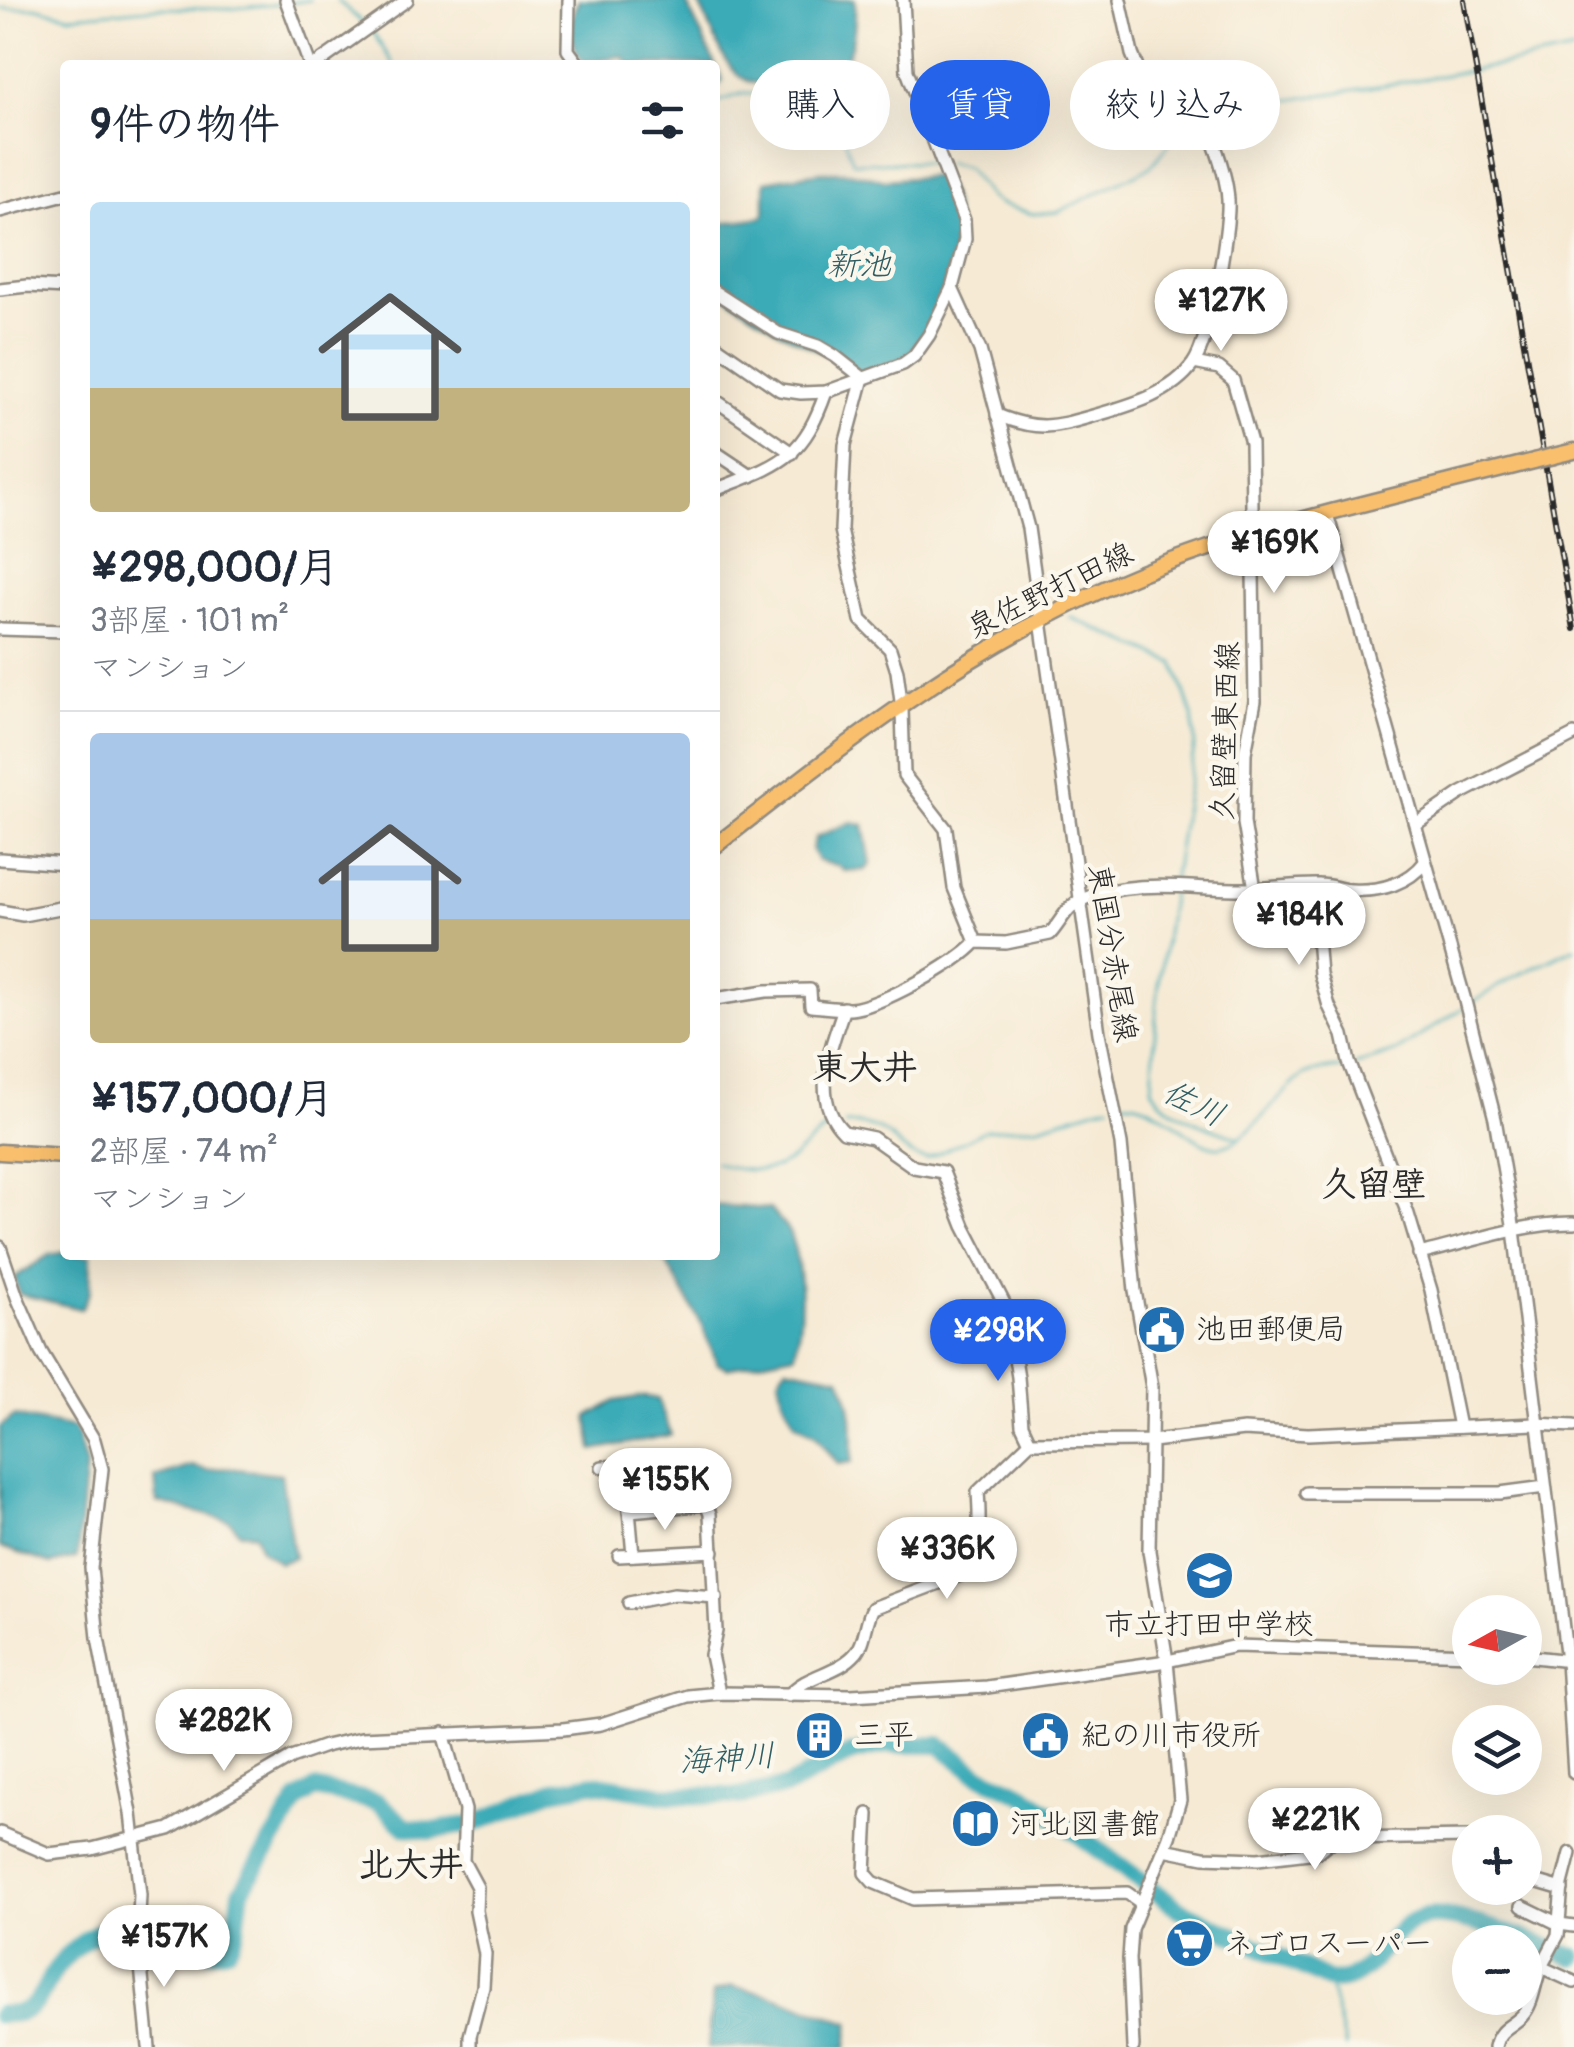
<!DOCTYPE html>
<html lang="ja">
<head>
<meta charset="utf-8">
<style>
	:root { --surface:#fff; --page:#f2f2f3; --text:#1f2937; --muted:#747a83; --line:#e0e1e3; --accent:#2563eb }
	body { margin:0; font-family:Pangolin,"Klee One",sans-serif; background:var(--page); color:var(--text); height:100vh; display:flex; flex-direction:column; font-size:38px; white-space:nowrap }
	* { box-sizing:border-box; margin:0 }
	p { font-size:32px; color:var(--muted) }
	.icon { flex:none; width:55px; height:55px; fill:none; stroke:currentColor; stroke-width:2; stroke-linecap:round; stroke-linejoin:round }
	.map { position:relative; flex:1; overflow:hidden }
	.side { position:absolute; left:60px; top:60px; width:660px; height:1200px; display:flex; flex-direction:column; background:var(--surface); border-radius:10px; box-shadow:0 10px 40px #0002 }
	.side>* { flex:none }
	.banner { position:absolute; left:750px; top:60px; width:672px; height:90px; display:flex; gap:20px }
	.needle { width:65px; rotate:262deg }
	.tools { position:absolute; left:1452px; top:1595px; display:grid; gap:20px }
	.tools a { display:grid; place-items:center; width:90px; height:90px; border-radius:50%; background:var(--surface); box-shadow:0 10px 40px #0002; font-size:50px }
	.price { position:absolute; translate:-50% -85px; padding:0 22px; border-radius:35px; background:#fff; color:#222; font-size:32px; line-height:65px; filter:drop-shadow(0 2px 5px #0008) }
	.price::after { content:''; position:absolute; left:50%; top:60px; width:30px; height:22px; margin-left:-15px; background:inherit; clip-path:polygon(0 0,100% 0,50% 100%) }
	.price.selected { background:var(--accent); color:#fff }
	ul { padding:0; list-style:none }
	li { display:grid; align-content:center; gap:20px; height:530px; padding:0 30px }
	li+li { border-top:2px solid var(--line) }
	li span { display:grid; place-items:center; height:310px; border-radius:10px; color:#555 }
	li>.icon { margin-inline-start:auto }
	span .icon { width:180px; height:180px; fill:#fffc; stroke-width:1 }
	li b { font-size:42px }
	h2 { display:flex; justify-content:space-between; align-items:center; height:120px; padding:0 30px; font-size:42px }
	.chip { padding:0 35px; border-radius:45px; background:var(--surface); box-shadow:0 10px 40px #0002; font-size:35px; line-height:90px }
	.chip.selected { background:var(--accent); color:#fff }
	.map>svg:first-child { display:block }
</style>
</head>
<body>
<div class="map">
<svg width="1574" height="2047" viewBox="0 0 1574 2047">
	<rect width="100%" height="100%" fill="#fbf7ec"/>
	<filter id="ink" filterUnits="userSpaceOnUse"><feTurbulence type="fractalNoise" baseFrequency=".01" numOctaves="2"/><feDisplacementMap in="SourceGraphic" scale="20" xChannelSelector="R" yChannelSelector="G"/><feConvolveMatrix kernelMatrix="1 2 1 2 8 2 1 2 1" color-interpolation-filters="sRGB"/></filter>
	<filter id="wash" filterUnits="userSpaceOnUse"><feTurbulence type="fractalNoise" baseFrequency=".0048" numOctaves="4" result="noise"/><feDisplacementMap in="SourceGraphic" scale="40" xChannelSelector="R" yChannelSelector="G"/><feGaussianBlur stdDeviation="2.25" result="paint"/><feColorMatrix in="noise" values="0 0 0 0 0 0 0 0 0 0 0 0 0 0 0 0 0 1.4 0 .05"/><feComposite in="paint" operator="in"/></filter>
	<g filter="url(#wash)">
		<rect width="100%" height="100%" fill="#f6ead4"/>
		<g fill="#3aabb7" stroke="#326b71" stroke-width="2.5">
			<path d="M579,0H685L723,81L715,90V65H630L623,56L584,62C568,46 567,20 579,0Z"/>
			<path d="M697,0H855C858,87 822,78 753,83C721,73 713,27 697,0Z"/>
			<path d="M820,172H849L885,180L938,176C977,213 943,318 911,352C900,363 882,366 867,371L861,372L779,331L715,289V224L762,217L765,213V181Z"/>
			<polygon points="852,822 864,825 871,864 865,870 844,871 838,866 818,861 812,849 816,837"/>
			<path d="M715,1205L770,1209C776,1217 786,1225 790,1234C804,1273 803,1315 795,1354L727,1368L717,1363L702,1325L666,1262L644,1255H715Z"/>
			<polygon points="65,1252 65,1255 91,1255 90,1292 81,1309 19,1294 15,1277 49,1255"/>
			<path d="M786,1367L840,1377C854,1404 854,1432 852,1462L838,1464L816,1435L795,1422L783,1398L779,1378Z"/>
			<polygon points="643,1396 658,1399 671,1435 593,1450 588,1417 615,1401"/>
			<polygon points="14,1416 75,1428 86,1466 77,1558 51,1564 0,1547 0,1427"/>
			<polygon points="192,1466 208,1470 227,1468 281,1474 294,1558 279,1563 261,1550 255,1534 239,1532 230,1521 157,1502 155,1478"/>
			<polygon points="732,1986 774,1996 850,2023 847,2047 708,2047 713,1993"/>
		</g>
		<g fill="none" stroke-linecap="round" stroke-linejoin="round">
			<g stroke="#3aabb7" stroke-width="2.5">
				<polyline points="337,0 366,26"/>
				<polyline points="290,3 310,0"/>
				<polyline points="0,9 35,7 70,16 156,8 226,9 282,4"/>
				<polyline points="372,31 394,65"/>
				<polyline points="715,103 741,94 823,93 832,104 853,162 939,163"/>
				<path d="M1191,120L1207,113C1330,93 1452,76 1574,51"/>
				<polyline points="947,163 966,168 990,198 1000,204 1033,214 1058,212 1150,167 1185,126"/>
				<polyline points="1070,617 1174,663 1192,715 1195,742 1173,882"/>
				<path d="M1172,890L1157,998L1152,1088C1161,1112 1215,1130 1238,1137"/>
				<polyline points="0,920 30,922 65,915"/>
				<polyline points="1470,1004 1512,978 1574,948"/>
				<polyline points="1356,1065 1397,1051 1463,1008"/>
				<path d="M1118,1103C1158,1093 1192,1151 1221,1147C1248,1143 1280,1091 1303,1076C1314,1069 1335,1069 1348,1067"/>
				<path d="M845,1125C896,1120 895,1157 927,1159L986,1130L1039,1126L1110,1104"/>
				<path d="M715,1162C736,1171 767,1175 787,1162C804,1151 813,1135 832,1126"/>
				<polyline points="1328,1980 1345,2047"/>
			</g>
			<path stroke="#3aabb7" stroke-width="18" d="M0,2014C12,2015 27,2013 35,2003C42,1995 46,1985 51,1976C63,1957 88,1933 110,1928C163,1915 183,1961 228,1949L236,1930L241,1892L298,1800L315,1789L378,1802L406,1827L432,1831L476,1823L554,1790L594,1783L665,1795L741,1796L786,1787L852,1753L887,1745H940L978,1774L1025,1795L1179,1909L1328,1980C1374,1988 1382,1926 1426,1917C1457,1911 1542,1945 1574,1957"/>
		</g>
	</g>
	<g filter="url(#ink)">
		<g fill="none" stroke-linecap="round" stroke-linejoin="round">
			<defs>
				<g id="minor">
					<polyline points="286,0 310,65"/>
					<polyline points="569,0 568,50 579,65"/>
					<polyline points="903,0 907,71 964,220 965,239 952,288 980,350 1028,528 1099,1033 1121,1144 1135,1291 1152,1387 1149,1551 1167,1661 1180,1800 1169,1837 1131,1929 1129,1959 1133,2047"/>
					<polyline points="315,65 407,0"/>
					<polyline points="0,211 65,194"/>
					<polyline points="0,289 27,286 65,288"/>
					<polyline points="715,292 778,333 818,346 835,356 863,378 845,445 841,530 861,620 890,649 897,671 902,709 904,775 946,829 954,888 976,942"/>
					<polyline points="715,345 780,390 801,393 826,392 903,364 914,356 929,335 952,288"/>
					<polyline points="1194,363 1219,368 1233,380 1251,443 1255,701 1245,753 1244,823 1255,889"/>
					<polyline points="715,400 792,453"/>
					<path d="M997,415C1041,433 1056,426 1100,414C1134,404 1172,393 1193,364C1209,342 1230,229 1228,200C1227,178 1218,153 1210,133L1154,109L1132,54L1120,0"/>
					<polyline points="715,452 751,476"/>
					<path d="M715,490C779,464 802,461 826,392"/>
					<polyline points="1327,514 1464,997 1495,1119 1514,1230 1567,1661 1574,1773"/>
					<polyline points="0,629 65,631"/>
					<polyline points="1416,824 1460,794 1574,735"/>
					<polyline points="0,859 65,864"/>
					<polyline points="1272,888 1283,934 1317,937 1320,974 1329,1006 1343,1035 1349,1062 1408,1214 1431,1290 1459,1427"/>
					<polyline points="0,911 23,915 65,907"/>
					<path d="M715,999L766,991L810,990L811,1006C824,1007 838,1009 850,1009C877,1008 958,963 976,942L1006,943L1050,934C1060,923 1067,906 1081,900C1132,878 1190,889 1243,889C1268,889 1295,884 1320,885C1331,885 1341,890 1351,890C1381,892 1409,883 1425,862"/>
					<path d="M844,1008C831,1047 809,1098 844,1132L873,1138L914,1167L943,1172L964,1226L1007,1309L1018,1377L1022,1425L1030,1442"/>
					<polyline points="0,1247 17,1297 41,1352 94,1440 102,1469 91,1568 98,1638 131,1813 140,1895 138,1936 149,2047"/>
					<path d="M1419,1254C1466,1243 1527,1222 1574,1223"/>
					<polyline points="625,1466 633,1555"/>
					<polyline points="602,1467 681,1464 686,1506 706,1504 710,1514 716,1631 711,1655 719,1693"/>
					<polyline points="1306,1493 1500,1493 1545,1487"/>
					<polyline points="629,1511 686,1506"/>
					<polyline points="619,1556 713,1551"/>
					<polyline points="629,1603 674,1594 716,1597"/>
					<polyline points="1525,1656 1570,1661"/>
					<path d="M789,1695C807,1674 838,1674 856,1653C866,1642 865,1621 873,1608L960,1575C982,1556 980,1520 978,1492L1030,1442L1152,1441L1244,1430L1308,1434L1536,1424L1574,1426"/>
					<polyline points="443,1733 465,1810 463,1861 477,1887 476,1911 485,1954 483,1987 470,2036 470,2047"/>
					<polyline points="868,1814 865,1873 873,1882 913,1899 1127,1893 1140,1902"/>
					<polyline points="1496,1832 1511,1832"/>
					<polyline points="0,1833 49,1854 92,1849 169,1829 291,1758 325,1746 361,1738 563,1729 601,1724 688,1696 719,1693 851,1695 987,1687 1167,1661 1236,1646 1470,1654"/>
					<polyline points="1164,1849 1204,1857 1258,1859 1317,1852 1328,1843 1345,1839 1470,1837"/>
					<polyline points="1570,1853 1562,1884 1558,1935 1541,1967 1574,1982"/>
					<polyline points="1525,1878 1562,1889"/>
					<polyline points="1522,1906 1559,1924 1574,1926"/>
					<path d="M1495,2047C1499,2028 1510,2028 1522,2016C1534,2003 1534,1983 1541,1967"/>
				</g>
				<g id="major">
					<polyline points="1553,456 1574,451"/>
					<path d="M715,846C850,740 980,638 1141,573C1267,522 1403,495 1534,461"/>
					<polyline points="0,1152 65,1156"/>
				</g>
			</defs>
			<use href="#minor" stroke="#908a80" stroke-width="16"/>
			<use href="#major" stroke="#908a80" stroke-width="19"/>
			<use href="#minor" stroke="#fff" stroke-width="11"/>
			<use href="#major" stroke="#f9bf6d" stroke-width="14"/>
			<defs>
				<polyline id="rail" points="1464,0 1574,629"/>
			</defs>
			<use href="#rail" stroke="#2b2b2b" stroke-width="6"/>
			<use href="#rail" stroke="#fbf7ec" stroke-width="2.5" stroke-dasharray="8" stroke-linecap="butt"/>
			<defs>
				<polyline id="major-bridge" points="1534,461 1553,456"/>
			</defs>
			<use href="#major-bridge" stroke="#908a80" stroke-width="19" stroke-linecap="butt"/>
			<use href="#major-bridge" stroke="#f9bf6d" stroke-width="14"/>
		</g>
	</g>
	<defs>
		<symbol id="civic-disc" viewBox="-11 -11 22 22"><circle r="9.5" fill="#1f6fb2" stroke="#fbf7ec"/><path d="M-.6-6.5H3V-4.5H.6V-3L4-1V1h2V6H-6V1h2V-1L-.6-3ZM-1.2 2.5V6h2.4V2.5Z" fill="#fff"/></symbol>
		<symbol id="school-disc" viewBox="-11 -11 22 22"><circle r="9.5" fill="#1f6fb2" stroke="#fbf7ec"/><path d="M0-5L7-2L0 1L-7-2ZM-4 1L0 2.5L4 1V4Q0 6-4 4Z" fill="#fff"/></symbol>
		<symbol id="building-disc" viewBox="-11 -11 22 22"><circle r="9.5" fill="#1f6fb2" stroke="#fbf7ec"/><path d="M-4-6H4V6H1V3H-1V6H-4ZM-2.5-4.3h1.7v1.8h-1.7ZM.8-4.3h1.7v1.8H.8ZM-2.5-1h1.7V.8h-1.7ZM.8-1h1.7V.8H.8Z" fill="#fff"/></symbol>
		<symbol id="library-disc" viewBox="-11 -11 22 22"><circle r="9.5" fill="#1f6fb2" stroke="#fbf7ec"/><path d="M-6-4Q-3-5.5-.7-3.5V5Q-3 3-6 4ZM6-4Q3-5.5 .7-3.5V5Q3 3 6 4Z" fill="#fff"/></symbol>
		<symbol id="supermarket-disc" viewBox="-11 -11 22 22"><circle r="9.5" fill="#1f6fb2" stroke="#fbf7ec"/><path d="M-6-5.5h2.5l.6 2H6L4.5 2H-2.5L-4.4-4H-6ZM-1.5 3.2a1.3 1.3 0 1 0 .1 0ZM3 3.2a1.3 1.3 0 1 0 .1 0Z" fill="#fff"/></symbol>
	</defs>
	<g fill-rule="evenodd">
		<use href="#civic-disc" x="1134" y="1302" width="55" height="55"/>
		<use href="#school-disc" x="1182" y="1548" width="55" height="55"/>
		<use href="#building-disc" x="792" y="1708" width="55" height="55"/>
		<use href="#civic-disc" x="1018" y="1708" width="55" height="55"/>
		<use href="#library-disc" x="948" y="1796" width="55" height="55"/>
		<use href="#supermarket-disc" x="1162" y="1916" width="55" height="55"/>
	</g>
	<g text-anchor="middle" stroke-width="9" stroke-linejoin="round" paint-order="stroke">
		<g font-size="30" fill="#2b2b2b" stroke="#fbf7ec">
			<text transform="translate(1050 590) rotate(-26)" y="10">泉佐野打田線</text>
			<text transform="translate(1225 731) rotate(-88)" y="10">久留壁東西線</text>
			<text transform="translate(1113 953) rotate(81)" y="10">東国分赤尾線</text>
		</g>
		<g font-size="30" fill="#2b2b2b" stroke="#fbf7ec" text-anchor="start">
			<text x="1196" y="1339">池田郵便局</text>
			<text x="1209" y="1634" text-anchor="middle">市立打田中学校</text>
			<text x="854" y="1745">三平</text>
			<text x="1081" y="1745">紀の川市役所</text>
			<text x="1010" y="1834">河北図書館</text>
			<text x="1224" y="1953">ネゴロスーパー</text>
		</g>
		<g font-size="32" font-style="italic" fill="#315e63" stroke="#fbf7ec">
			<text x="859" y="275">新池</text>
			<text transform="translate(1194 1103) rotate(26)" y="11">佐川</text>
			<text transform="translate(727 1758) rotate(-4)" y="11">海神川</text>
		</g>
		<g font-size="35" font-weight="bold" fill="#2b2b2b" stroke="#fbf7ec">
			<text x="865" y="1079">東大井</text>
			<text x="1374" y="1196">久留壁</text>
			<text x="411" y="1876">北大井</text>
		</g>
	</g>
</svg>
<div class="tools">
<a><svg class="needle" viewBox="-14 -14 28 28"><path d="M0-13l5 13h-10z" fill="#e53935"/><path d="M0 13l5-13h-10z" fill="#747a83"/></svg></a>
<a><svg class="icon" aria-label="layers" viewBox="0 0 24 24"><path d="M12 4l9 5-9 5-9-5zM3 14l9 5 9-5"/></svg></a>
<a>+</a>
<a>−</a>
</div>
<b class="price" style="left:1221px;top:354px">¥127K</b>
<b class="price" style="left:1274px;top:596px">¥169K</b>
<b class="price" style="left:1299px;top:968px">¥184K</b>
<b class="price selected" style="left:998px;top:1384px">¥298K</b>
<b class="price" style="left:665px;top:1533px">¥155K</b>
<b class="price" style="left:947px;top:1602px">¥336K</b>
<b class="price" style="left:224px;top:1774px">¥282K</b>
<b class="price" style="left:1315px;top:1873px">¥221K</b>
<b class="price" style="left:164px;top:1990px">¥157K</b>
<div class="banner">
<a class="chip">購入</a>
<a class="chip selected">賃貸</a>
<a class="chip">絞り込み</a>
</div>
<section class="side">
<h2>9件の物件<svg class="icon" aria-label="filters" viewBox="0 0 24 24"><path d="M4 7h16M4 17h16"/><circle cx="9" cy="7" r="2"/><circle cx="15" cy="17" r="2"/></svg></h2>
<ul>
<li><span style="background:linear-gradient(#bfe0f5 60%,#c2b280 0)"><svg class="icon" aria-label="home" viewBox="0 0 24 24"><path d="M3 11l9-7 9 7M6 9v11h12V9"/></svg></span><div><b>¥298,000/月</b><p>3部屋 · 101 m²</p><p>マンション</p></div></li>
<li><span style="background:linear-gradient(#a9c7e8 60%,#c2b280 0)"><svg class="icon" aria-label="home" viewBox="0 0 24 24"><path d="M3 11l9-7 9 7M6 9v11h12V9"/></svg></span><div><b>¥157,000/月</b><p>2部屋 · 74 m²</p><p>マンション</p></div></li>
</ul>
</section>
</div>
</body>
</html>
